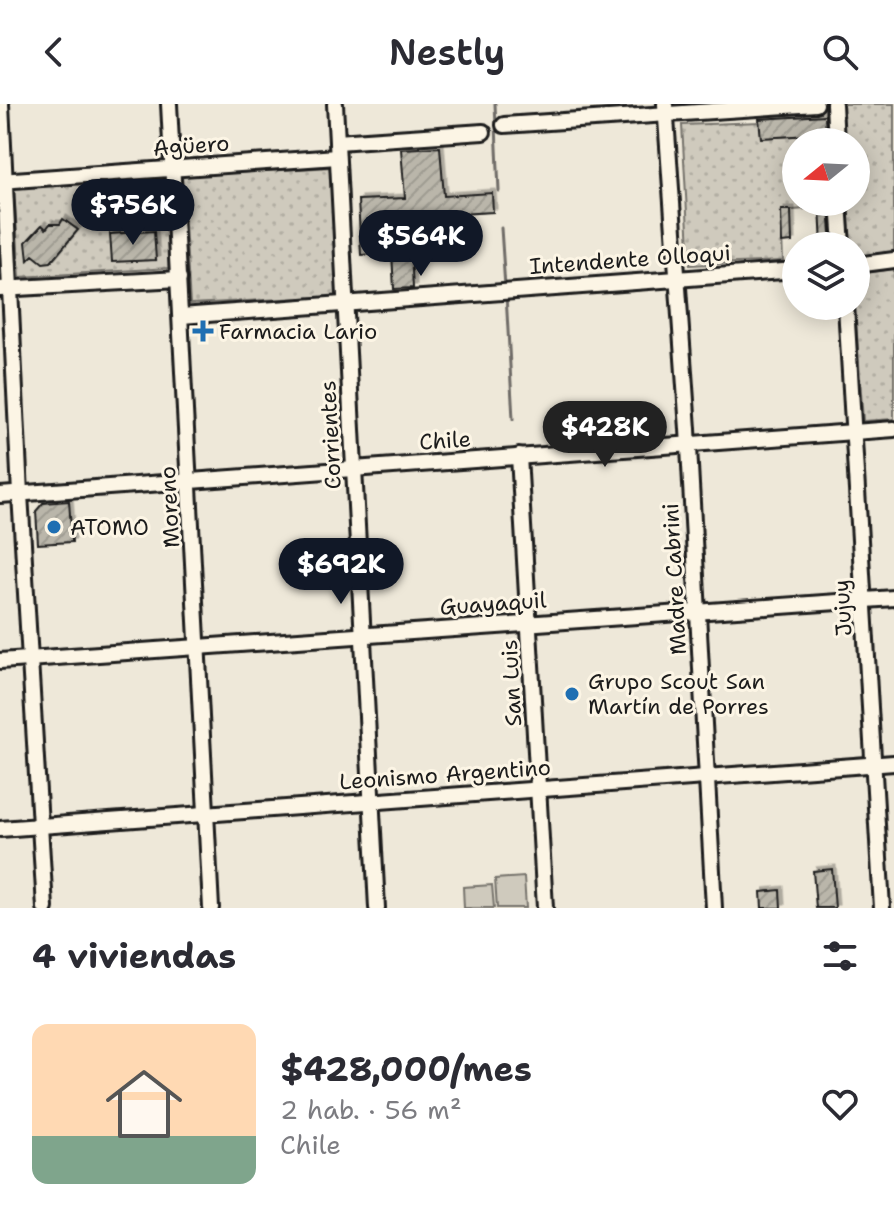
<!DOCTYPE html>
<html lang="es">
<head>
<meta charset="utf-8">
<style>
	:root { --surface:#fff; --page:#f7f7f7; --text:#2b2b33; --muted:#7c7c81; --accent:#111827 }
	body { margin:0; font-family:"Shantell Sans",sans-serif; background:var(--page); color:var(--text); height:100vh; display:flex; flex-direction:column; font-size:30px; white-space:nowrap }
	* { box-sizing:border-box; margin:0 }
	p { font-size:26px; color:var(--muted) }
	.icon { flex:none; width:44px; height:44px; fill:none; stroke:currentColor; stroke-width:2; stroke-linecap:round; stroke-linejoin:round }
	.map { position:relative; height:804px; overflow:hidden }
	.side { display:flex; flex-direction:column; background:var(--surface); flex:1 }
	.side>* { flex:none }
	.needle { width:52px; rotate:252deg }
	.buttons { position:absolute; left:782px; top:24px; display:grid; gap:16px }
	.buttons a { display:grid; place-items:center; width:88px; height:88px; border-radius:50%; background:var(--surface); box-shadow:0 4px 20px #0003; font-size:40px }
	.price { position:absolute; translate:-50% -68px; padding:0 18px; border-radius:28px; background:var(--accent); color:#fff; font-size:26px; line-height:52px; filter:drop-shadow(0 2px 4px #0008) }
	.price::after { content:''; position:absolute; left:50%; top:48px; width:24px; height:18px; margin-left:-12px; background:inherit; clip-path:polygon(0 0,100% 0,50% 100%) }
	.price.on { background:#222; color:#fff }
	ul { padding:0; list-style:none }
	li { display:flex; align-items:center; gap:24px; height:200px; padding:0 32px }
	li span { display:grid; place-items:center; flex:none; width:224px; height:160px; border-radius:16px; color:#555 }
	li>.icon { margin-inline-start:auto }
	span .icon { width:96px; height:96px; fill:#fffc; stroke-width:1 }
	li b { font-size:34px }
	h2 { display:flex; justify-content:space-between; align-items:center; height:96px; padding:0 32px; font-size:34px }
	header { display:flex; justify-content:space-between; align-items:center; height:104px; padding:0 32px; background:var(--surface); font-size:36px; font-weight:600 }
	.map>svg:first-child { display:block }
</style>
</head>
<body>
<header><svg class="icon" aria-label="back" viewBox="0 0 24 24"><path d="M15 5l-7 7 7 7"/></svg>Nestly<svg class="icon" aria-label="search" viewBox="0 0 24 24"><circle cx="10" cy="10" r="6"/><path d="M15 15l6 6"/></svg></header>
<div class="map">
<svg width="894" height="804" viewBox="0 0 894 804">
	<defs>
		<pattern id="grass-dots" width="8" height="8" patternUnits="userSpaceOnUse" patternTransform="scale(2)"><rect width="8" height="8" fill="#cfcabd"/><path d="M2 2h.1M6 6h.1" fill="none" stroke="#b1ada2" stroke-width="1.8" stroke-linecap="round"/></pattern>
		<pattern id="building-hatch" width="6" height="6" patternUnits="userSpaceOnUse" patternTransform="scale(2)"><rect width="6" height="6" fill="#bab6aa"/><path d="M-1 1l2-2M0 6l6-6M5 7l2-2" fill="none" stroke="#9f9c92"/></pattern>
		<filter id="shadow"><feDropShadow dx="3.5" dy="-3.5" stdDeviation="0" flood-color="#0004"/></filter>
	</defs>
	<rect width="100%" height="100%" fill="#eee8d9"/>
	<filter id="ink" filterUnits="userSpaceOnUse"><feTurbulence type="fractalNoise" baseFrequency=".0125" numOctaves="2"/><feDisplacementMap in="SourceGraphic" scale="16" xChannelSelector="R" yChannelSelector="G"/><feConvolveMatrix kernelMatrix="1 2 1 2 8 2 1 2 1" color-interpolation-filters="sRGB"/></filter>
	<g filter="url(#ink)">
		<g fill="url(#grass-dots)" stroke="#76736c" stroke-width="2">
			<polygon points="839,0 894,0 894,150 856,152 856,142 847,142 845,98 856,98 856,38 841,38"/>
			<polygon points="760,18 761,34 826,30 826,38 796,38 796,98 830,98 830,103 781,107 783,157 690,161 682,21"/>
			<polygon points="332,63 339,192 190,200 182,72"/>
			<polygon points="164,75 169,164 20,173 14,84"/>
			<polygon points="894,165 894,315 863,317 855,202 856,170"/>
		</g>
		<g fill="#cfcabd" stroke="#76736c" stroke-width="2">
			<polygon points="524,773 526,804 497,804 495,775"/>
			<polygon points="492,781 494,804 464,804 463,783"/>
		</g>
		<g fill="none" stroke-linecap="round" stroke-linejoin="round">
			<g stroke="#6f6c67" stroke-width="3">
				<polyline points="495,0 499,87"/>
				<polyline points="501,124 505,183"/>
				<polyline points="506,191 513,315"/>
			</g>
		</g>
		<g fill="url(#building-hatch)" stroke="#1c1c1c" stroke-width="2" filter="url(#shadow)">
			<polygon points="825,11 826,30 761,34 759,15"/>
			<polygon points="440,43 444,92 492,89 493,108 425,112 426,129 410,130 413,184 394,185 392,149 361,151 358,96 405,94 401,45"/>
			<polygon points="820,103 829,103 832,142 822,142"/>
			<polygon points="781,106 791,106 792,138 782,139"/>
			<polygon points="63,115 78,126 51,158 43,159 33,151 28,156 26,138 42,121 46,125 50,120 60,120"/>
			<polygon points="154,127 156,156 112,158 110,130"/>
			<polygon points="69,397 72,438 38,440 36,407 43,399"/>
			<polygon points="832,765 835,804 816,804 813,767"/>
			<polygon points="780,786 781,804 762,804 761,788"/>
		</g>
		<g fill="none" stroke-linecap="round" stroke-linejoin="round">
			<defs>
				<g id="minor">
					<polyline points="1,0 20,390 45,804"/>
					<polyline points="169,0 211,804"/>
					<polyline points="335,0 377,804"/>
					<polyline points="665,0 688,325 714,804"/>
					<polyline points="834,0 836,38"/>
					<polyline points="504,21 816,0"/>
					<polyline points="337,38 483,28"/>
					<polyline points="0,77 337,53"/>
					<polyline points="839,98 842,142"/>
					<polyline points="856,161 894,156"/>
					<polyline points="0,185 179,175"/>
					<polyline points="846,202 882,804"/>
					<polyline points="181,212 796,166"/>
					<polyline points="519,352 545,804"/>
					<polyline points="0,391 894,325"/>
					<polyline points="0,557 894,494"/>
					<polyline points="0,725 894,659"/>
				</g>
			</defs>
			<use href="#minor" stroke="#1c1c1c" stroke-width="20"/>
			<use href="#minor" stroke="#fcf5e5" stroke-width="14"/>
		</g>
	</g>
	<g fill="#1f6fb2" stroke="#fcf5e5" stroke-width="3">
		<path d="M199 215h8v8h8v8h-8v8h-8v-8h-8v-8h8z"/>
		<circle cx="54" cy="423" r="8"/>
		<circle cx="572" cy="590" r="8"/>
	</g>
	<g text-anchor="middle" stroke-width="6" stroke-linejoin="round" paint-order="stroke">
		<g font-size="22" fill="#1c1c1c" stroke="#fcf5e5">
			<text transform="translate(191 41) rotate(-4)" y="8">Agüero</text>
			<text transform="translate(630 155) rotate(-4)" y="8">Intendente Olloqui</text>
			<text transform="translate(330 331) rotate(-93)" y="8">Corrientes</text>
			<text transform="translate(445 336) rotate(-4)" y="8">Chile</text>
			<text transform="translate(169 403) rotate(-93)" y="8">Moreno</text>
			<text transform="translate(674 475) rotate(-93)" y="8">Madre Cabrini</text>
			<text transform="translate(493 499) rotate(-4)" y="8">Guayaquil</text>
			<text transform="translate(842 504) rotate(-93)" y="8">Jujuy</text>
			<text transform="translate(511 579) rotate(-93)" y="8">San Luis</text>
			<text transform="translate(445 670) rotate(-4)" y="8">Leonismo Argentino</text>
		</g>
		<g font-size="22" fill="#1c1c1c" stroke="#fcf5e5" text-anchor="start">
			<text x="219" y="235">Farmacia Lario</text>
			<text x="70" y="431">ATOMO</text>
			<text x="588" y="585">Grupo Scout San<tspan x="588" dy="25">Martín de Porres</tspan></text>
		</g>
	</g>
</svg>
<div class="buttons">
<a><svg class="needle" viewBox="-14 -14 28 28"><path d="M0-13l5 13h-10z" fill="#e53935"/><path d="M0 13l5-13h-10z" fill="#7c7c81"/></svg></a>
<a><svg class="icon" aria-label="layers" viewBox="0 0 24 24"><path d="M12 4l9 5-9 5-9-5zM3 14l9 5 9-5"/></svg></a>
</div>
<b class="price" style="left:133px;top:143px">$756K</b>
<b class="price" style="left:421px;top:174px">$564K</b>
<b class="price on" style="left:605px;top:365px">$428K</b>
<b class="price" style="left:341px;top:502px">$692K</b>
</div>
<section class="side">
<h2>4 viviendas<svg class="icon" aria-label="filters" viewBox="0 0 24 24"><path d="M4 7h16M4 17h16"/><circle cx="9" cy="7" r="2"/><circle cx="15" cy="17" r="2"/></svg></h2>
<ul>
<li><span style="background:linear-gradient(#ffd9b3 70%,#7fa58c 0)"><svg class="icon" aria-label="home" viewBox="0 0 24 24"><path d="M3 11l9-7 9 7M6 9v11h12V9"/></svg></span><div><b>$428,000/mes</b><p>2 hab. · 56 m²</p><p>Chile</p></div><svg class="icon" aria-label="heart" viewBox="0 0 24 24"><path d="M12 20l-8-8c-3-5 5-10 8-4 3-6 11-1 8 4z"/></svg></li>
</ul>
</section>
</body>
</html>
